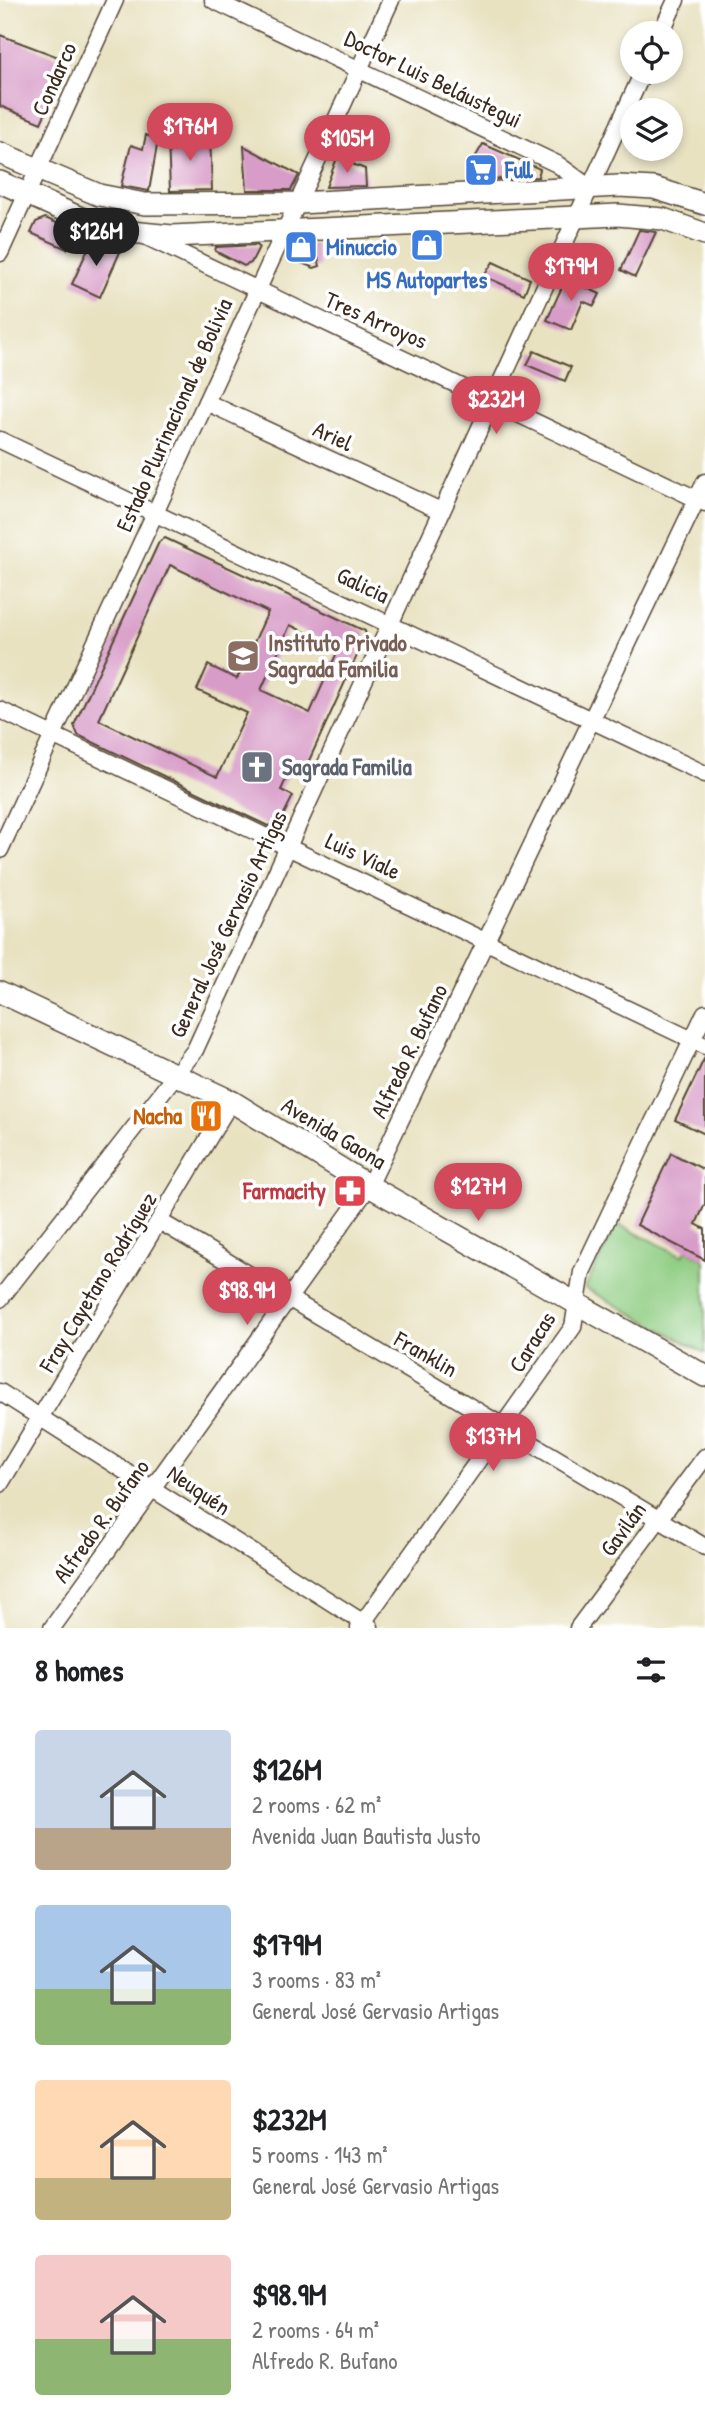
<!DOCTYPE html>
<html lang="en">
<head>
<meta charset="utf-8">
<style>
	:root { --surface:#fff; --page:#f6f6f6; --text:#202124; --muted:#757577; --accent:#d1495b }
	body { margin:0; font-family:"Patrick Hand",sans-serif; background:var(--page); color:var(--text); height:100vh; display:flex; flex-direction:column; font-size:26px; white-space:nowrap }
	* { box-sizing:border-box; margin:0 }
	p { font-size:23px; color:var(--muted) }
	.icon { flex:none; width:38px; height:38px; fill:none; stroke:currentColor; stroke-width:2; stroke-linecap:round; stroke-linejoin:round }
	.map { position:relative; height:1628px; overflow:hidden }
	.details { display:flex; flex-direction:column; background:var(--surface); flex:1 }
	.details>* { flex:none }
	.buttons { position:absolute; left:620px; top:21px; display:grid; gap:14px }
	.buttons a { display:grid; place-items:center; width:63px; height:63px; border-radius:50%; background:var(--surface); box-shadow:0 4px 10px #0003; font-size:35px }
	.price { position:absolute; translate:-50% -60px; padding:0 16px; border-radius:24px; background:var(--accent); color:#fff; font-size:23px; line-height:46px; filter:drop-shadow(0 2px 4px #0008) }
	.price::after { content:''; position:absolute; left:50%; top:42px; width:21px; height:16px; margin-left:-10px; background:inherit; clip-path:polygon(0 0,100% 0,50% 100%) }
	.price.current { background:#222; color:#fff }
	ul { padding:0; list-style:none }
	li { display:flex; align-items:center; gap:21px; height:175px; padding:0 35px }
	li span { display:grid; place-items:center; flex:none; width:196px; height:140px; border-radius:7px; color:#555 }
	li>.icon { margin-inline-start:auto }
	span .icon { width:84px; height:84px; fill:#fffc; stroke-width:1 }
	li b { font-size:30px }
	h2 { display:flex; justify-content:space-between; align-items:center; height:84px; padding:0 35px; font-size:30px }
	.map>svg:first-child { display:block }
</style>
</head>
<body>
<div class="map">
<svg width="705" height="1628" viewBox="0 0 705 1628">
	<rect width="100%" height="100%" fill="#fff"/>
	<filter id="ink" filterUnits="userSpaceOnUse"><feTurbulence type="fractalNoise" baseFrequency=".0143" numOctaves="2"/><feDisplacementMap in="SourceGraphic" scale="14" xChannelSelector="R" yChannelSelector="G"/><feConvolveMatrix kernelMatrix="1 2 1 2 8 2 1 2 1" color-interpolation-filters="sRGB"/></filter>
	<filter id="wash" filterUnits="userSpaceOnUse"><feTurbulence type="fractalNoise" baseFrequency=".00686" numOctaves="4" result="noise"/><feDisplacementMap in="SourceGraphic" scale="28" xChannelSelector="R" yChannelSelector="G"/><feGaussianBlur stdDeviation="1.57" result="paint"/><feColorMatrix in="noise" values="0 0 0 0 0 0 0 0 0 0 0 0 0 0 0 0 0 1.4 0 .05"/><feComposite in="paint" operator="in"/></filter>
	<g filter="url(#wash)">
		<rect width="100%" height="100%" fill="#e8e2c1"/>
		<polygon fill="#90cd83" stroke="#667c50" stroke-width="2" points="617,1224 683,1256 686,1250 705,1260 705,1353 585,1288"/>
		<g id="blocks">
			<g fill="#d89cc8" fill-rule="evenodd">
				<polygon points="0,35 69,61 41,123 0,106"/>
				<polygon points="146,135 158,140 149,191 121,186 131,145 143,149"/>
				<polygon points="210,135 212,190 170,191 168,136"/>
				<polygon points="483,144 540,169 538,177 475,180 473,161"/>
				<polygon points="244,146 299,175 291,190 247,190"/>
				<polygon points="337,158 365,169 366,186 326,187"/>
				<polygon points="45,218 76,231 67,249 31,233 36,222"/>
				<polygon points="639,230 656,232 635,277 621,270"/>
				<polygon points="92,240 120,252 100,297 72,284"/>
				<polygon points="315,244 320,266 314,268 289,258 296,245"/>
				<polygon points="257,245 259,247 251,263 244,266 215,251 216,247"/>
				<polygon points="493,262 530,279 524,294 484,276"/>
				<polygon points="566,278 600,294 594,306 583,301 571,330 547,320"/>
				<polygon points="534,351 571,367 565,381 527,365"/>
				<path d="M165,538L365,631L366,636L302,776L290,770L281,790L293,796L280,822L268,826L78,735L74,725L159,542ZM170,565L268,612L237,679L208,665L197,690L247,713L217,777L99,720ZM290,625L339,648L310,713L261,690Z"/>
				<polygon points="705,1057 705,1134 675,1120"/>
				<polygon points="671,1153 705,1170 705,1204 696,1224 705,1229 705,1260 637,1225"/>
			</g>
		</g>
	</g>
	<g filter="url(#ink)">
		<use href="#blocks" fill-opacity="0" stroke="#554636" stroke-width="2"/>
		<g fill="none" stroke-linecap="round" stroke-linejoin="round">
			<defs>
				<g id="minor">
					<polyline points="213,0 557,164 590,188"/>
					<polyline points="661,33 676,0"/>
					<polyline points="147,237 705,503"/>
					<polyline points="0,253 115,0"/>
					<polyline points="206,402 441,511"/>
					<polyline points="0,440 705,774"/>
					<polyline points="0,710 705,1046"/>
					<polyline points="0,850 391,0"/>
					<polyline points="161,1222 705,1547"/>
					<polyline points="0,1299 195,1050 643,72"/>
					<polyline points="0,1392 370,1627"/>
					<polyline points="0,1484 231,1101"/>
					<polyline points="52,1628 369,1186 705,482"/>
					<polyline points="359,1628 573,1327 582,1272 705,1013"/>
					<polyline points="578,1628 705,1457"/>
				</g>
				<g id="major">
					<polyline points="0,153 99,195 145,204 298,203 619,186 654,188 705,204"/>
					<polyline points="0,182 94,224 120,231 172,236 618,215 663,219 705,234"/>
					<polyline points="0,992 231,1101 369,1186 705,1376"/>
				</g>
			</defs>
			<use href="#minor" stroke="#554636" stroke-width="19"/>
			<use href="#major" stroke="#554636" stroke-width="24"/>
			<use href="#minor" stroke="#fff" stroke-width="16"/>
			<use href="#major" stroke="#fff" stroke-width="21"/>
		</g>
	</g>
	<defs>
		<symbol id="supermarket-square" viewBox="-11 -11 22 22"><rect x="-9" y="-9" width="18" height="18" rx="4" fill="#3f7fe0" stroke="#fff"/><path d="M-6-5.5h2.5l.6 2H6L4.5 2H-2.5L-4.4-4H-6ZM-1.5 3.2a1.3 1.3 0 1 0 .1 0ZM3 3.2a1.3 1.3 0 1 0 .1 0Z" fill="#fff"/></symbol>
		<symbol id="shop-square" viewBox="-11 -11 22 22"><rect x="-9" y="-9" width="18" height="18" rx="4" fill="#3f7fe0" stroke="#fff"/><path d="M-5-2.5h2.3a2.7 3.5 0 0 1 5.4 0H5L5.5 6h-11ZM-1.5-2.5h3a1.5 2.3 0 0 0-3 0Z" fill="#fff"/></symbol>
		<symbol id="school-square" viewBox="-11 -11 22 22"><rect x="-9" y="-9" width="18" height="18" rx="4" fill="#8d6e63" stroke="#fff"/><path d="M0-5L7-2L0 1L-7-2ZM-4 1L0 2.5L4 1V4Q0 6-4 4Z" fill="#fff"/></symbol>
		<symbol id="church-square" viewBox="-11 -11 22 22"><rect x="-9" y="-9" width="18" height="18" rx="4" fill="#6b7280" stroke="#fff"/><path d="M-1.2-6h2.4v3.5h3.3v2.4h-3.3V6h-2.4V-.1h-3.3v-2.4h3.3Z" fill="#fff"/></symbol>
		<symbol id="restaurant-square" viewBox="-11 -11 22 22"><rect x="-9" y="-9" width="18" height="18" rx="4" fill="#e8710a" stroke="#fff"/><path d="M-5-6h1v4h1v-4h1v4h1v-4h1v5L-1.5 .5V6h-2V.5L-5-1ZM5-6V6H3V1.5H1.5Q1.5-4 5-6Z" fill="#fff"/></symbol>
		<symbol id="pharmacy-square" viewBox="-11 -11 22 22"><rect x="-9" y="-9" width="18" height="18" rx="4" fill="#e0444e" stroke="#fff"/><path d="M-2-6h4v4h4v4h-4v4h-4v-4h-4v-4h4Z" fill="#fff"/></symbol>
	</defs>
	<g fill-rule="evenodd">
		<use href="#supermarket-square" x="462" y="151" width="38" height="38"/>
		<use href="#shop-square" x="408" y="226" width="38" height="38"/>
		<use href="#shop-square" x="282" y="228" width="38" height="38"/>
		<use href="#school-square" x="224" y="637" width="38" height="38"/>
		<use href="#church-square" x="238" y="748" width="38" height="38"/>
		<use href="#restaurant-square" x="187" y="1097" width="38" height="38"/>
		<use href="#pharmacy-square" x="331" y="1172" width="38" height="38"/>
	</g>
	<g text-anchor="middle" stroke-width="7" stroke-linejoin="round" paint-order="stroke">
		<g font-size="23" fill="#3b2a1e" stroke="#fff">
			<text transform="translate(54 79) rotate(-66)" y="8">Condarco</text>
			<text transform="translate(433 79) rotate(26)" y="8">Doctor Luis Beláustegui</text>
			<text transform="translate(376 320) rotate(24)" y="8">Tres Arroyos</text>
			<text transform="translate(174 415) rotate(-66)" y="8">Estado Plurinacional de Bolivia</text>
			<text transform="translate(333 436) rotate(25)" y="8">Ariel</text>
			<text transform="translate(363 585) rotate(25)" y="8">Galicia</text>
			<text transform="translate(363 856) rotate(25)" y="8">Luis Viale</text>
			<text transform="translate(228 924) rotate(-65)" y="8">General José Gervasio Artigas</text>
			<text transform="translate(409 1051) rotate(-64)" y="8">Alfredo R. Bufano</text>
			<text transform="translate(334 1133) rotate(31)" y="8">Avenida Gaona</text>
			<text transform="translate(98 1282) rotate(-59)" y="8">Fray Cayetano Rodríguez</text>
			<text transform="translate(532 1342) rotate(-58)" y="8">Caracas</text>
			<text transform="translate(426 1354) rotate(30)" y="8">Franklin</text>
			<text transform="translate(199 1490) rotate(34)" y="8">Neuquén</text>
			<text transform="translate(101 1521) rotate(-54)" y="8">Alfredo R. Bufano</text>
			<text transform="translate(623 1529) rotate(-54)" y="8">Gavilán</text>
		</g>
		<g font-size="23" font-weight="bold" fill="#366cbe" stroke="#fff" text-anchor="start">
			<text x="505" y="178">Full</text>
			<text x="326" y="255">Minuccio</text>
			<text x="427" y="288" text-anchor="middle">MS Autopartes</text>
		</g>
		<g font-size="23" font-weight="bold" fill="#785e54" stroke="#fff" text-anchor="start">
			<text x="268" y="651">Instituto Privado<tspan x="268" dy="26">Sagrada Familia</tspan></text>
		</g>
		<g font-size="23" font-weight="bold" fill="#5b616d" stroke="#fff" text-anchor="start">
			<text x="282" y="775">Sagrada Familia</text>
		</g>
		<g font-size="23" font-weight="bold" fill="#c56008" stroke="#fff" text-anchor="end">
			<text x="182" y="1124">Nacha</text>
		</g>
		<g font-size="23" font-weight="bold" fill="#be3a42" stroke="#fff" text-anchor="end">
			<text x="326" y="1199">Farmacity</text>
		</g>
	</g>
</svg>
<div class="buttons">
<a><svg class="icon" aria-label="locate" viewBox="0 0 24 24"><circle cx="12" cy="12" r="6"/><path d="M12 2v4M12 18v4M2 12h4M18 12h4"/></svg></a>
<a><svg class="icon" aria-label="layers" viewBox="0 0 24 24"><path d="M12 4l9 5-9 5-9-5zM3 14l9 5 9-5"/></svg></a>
</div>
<b class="price" style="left:190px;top:163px">$176M</b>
<b class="price" style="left:347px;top:175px">$105M</b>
<b class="price current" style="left:96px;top:268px">$126M</b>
<b class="price" style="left:571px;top:303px">$179M</b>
<b class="price" style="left:496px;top:436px">$232M</b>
<b class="price" style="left:478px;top:1223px">$127M</b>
<b class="price" style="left:247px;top:1327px">$98.9M</b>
<b class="price" style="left:493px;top:1473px">$137M</b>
</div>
<section class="details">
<h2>8 homes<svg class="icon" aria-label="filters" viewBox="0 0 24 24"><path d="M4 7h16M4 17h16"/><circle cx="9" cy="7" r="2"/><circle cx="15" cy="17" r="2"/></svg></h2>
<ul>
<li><span style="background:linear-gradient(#c9d6e8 70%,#b9a48a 0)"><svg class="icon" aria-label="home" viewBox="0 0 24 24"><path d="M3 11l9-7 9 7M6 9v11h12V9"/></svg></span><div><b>$126M</b><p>2 rooms · 62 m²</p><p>Avenida Juan Bautista Justo</p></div></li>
<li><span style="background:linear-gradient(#a9c7e8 60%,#8fb573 0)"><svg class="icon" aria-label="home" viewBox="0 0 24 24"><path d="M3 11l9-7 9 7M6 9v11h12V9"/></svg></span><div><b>$179M</b><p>3 rooms · 83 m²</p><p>General José Gervasio Artigas</p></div></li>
<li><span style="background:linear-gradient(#ffd9b3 70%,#c2b280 0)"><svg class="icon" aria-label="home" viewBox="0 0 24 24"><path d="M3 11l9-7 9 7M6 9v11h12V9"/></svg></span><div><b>$232M</b><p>5 rooms · 143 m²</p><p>General José Gervasio Artigas</p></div></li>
<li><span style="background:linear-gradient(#f6c9c9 60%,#8fb573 0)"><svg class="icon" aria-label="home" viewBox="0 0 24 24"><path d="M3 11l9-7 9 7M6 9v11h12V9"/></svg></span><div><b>$98.9M</b><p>2 rooms · 64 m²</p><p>Alfredo R. Bufano</p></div></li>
</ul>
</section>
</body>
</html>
